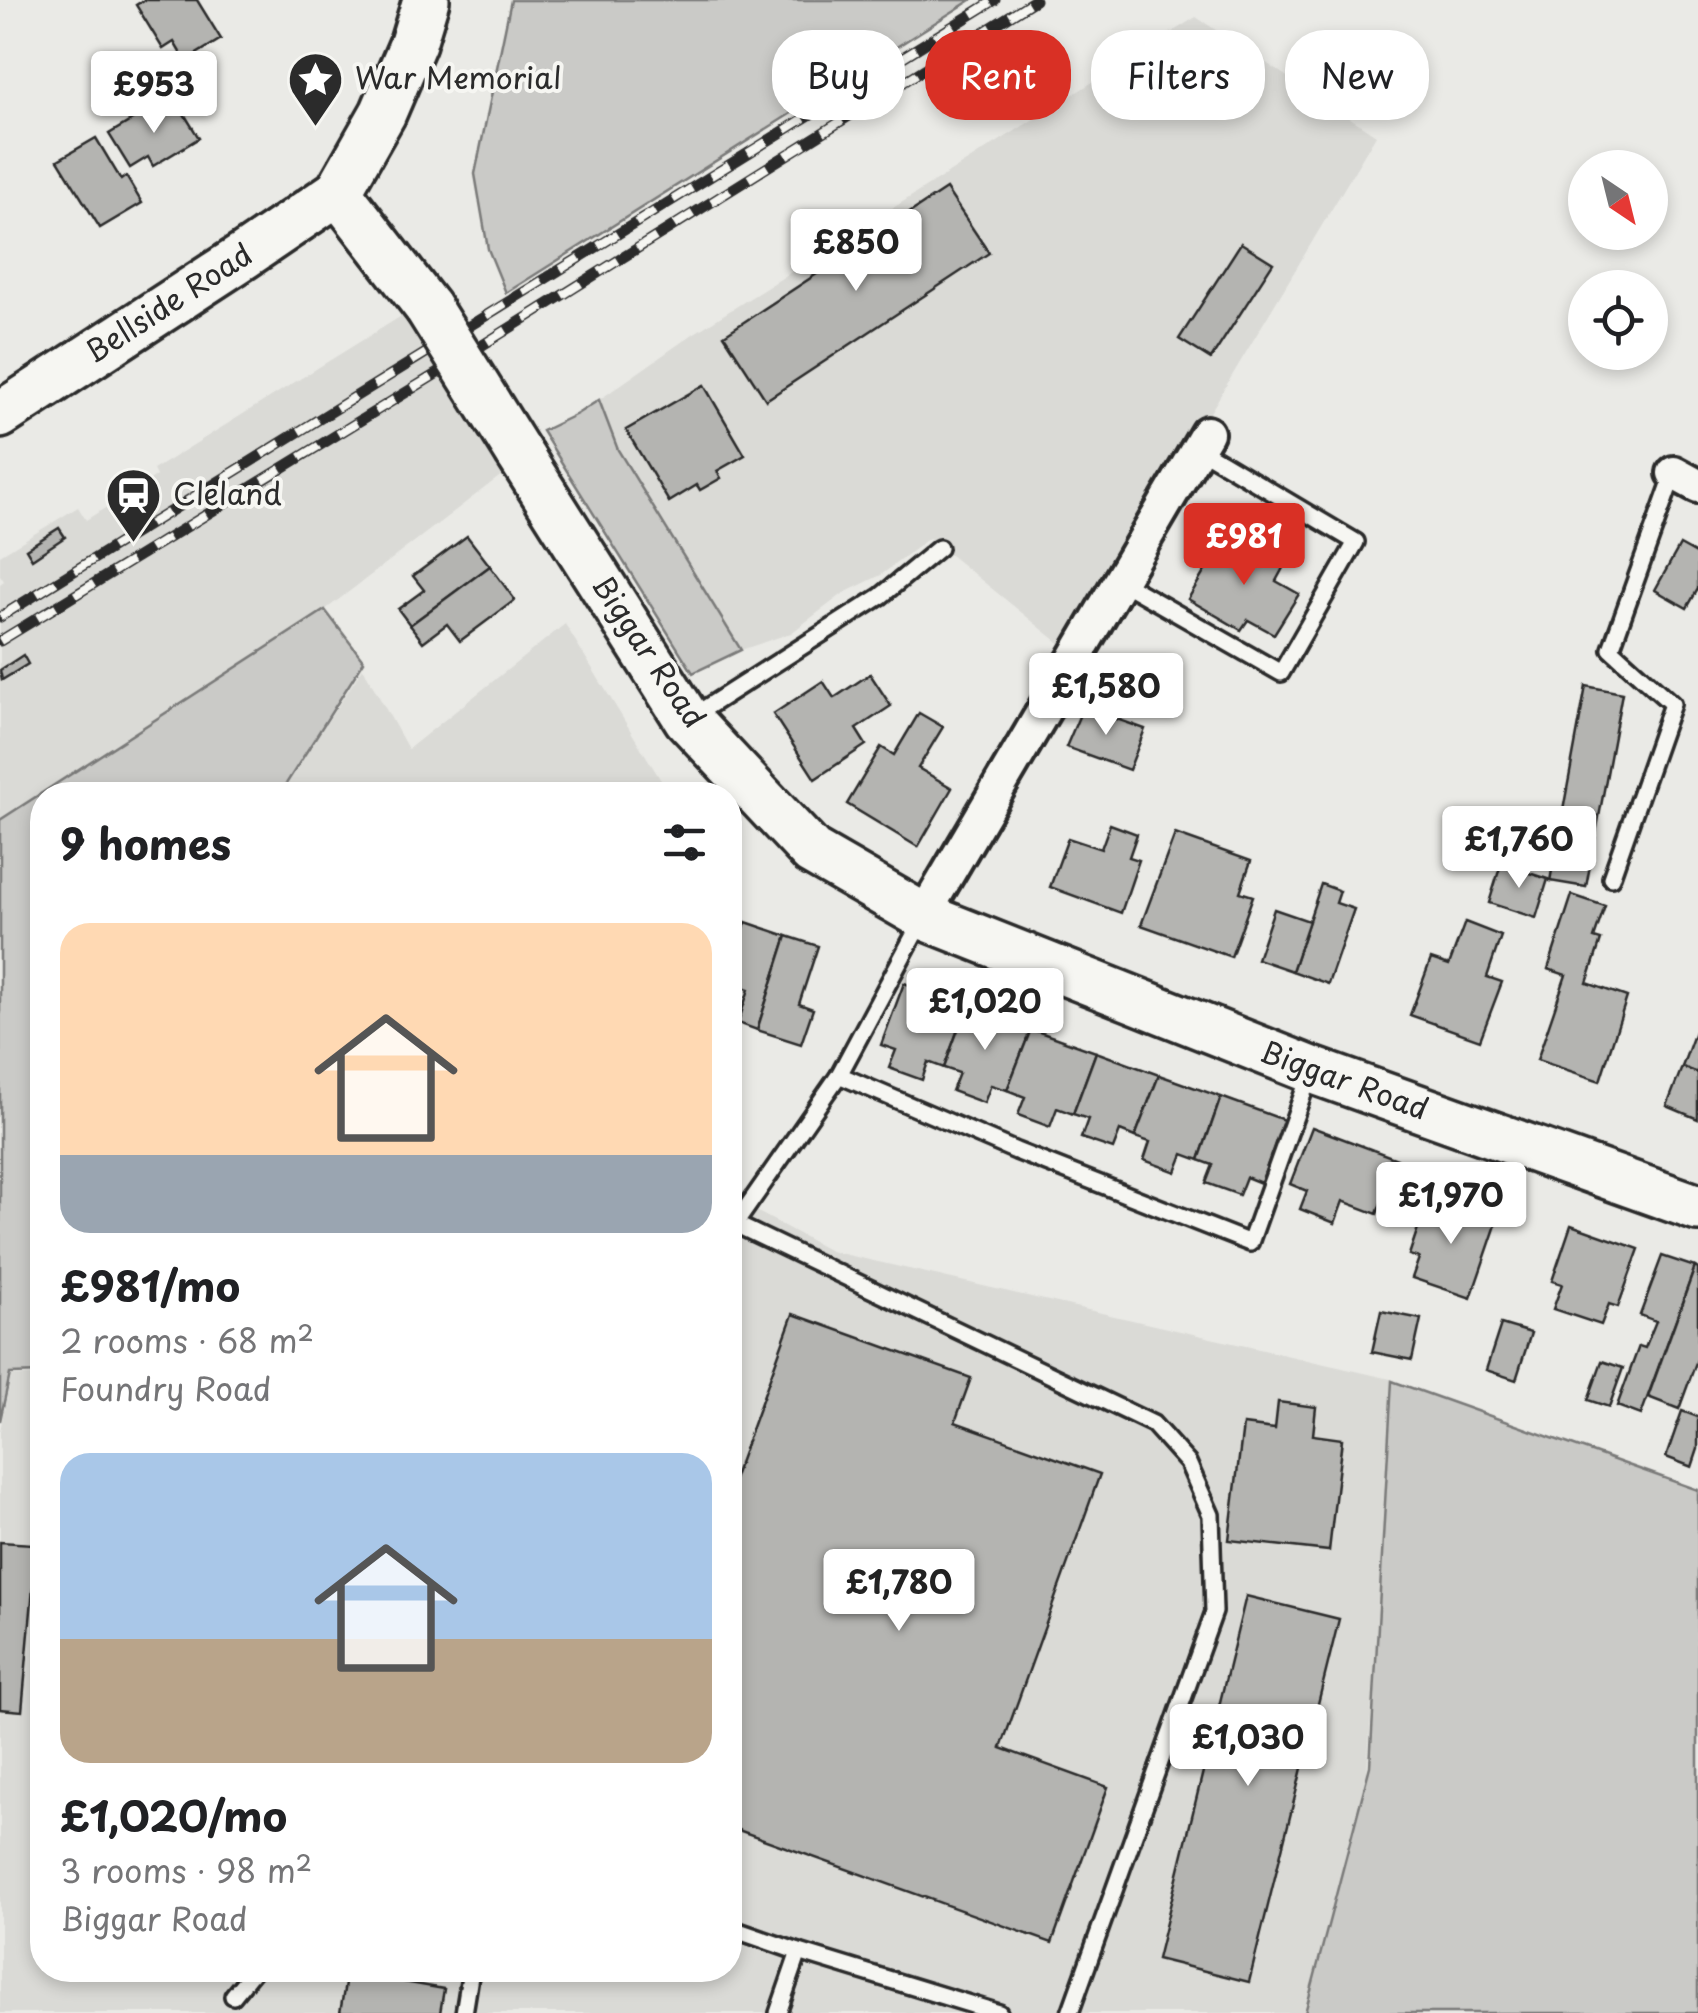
<!DOCTYPE html>
<html lang="en">
<head>
<meta charset="utf-8">
<style>
	:root { --surface:#fff; --page:#f2f2f2; --text:#202124; --muted:#757577; --accent:#d93025 }
	body { margin:0; font-family:"Playpen Sans",sans-serif; background:var(--page); color:var(--text); height:100vh; display:flex; flex-direction:column; font-size:38px; white-space:nowrap }
	* { box-sizing:border-box; margin:0 }
	p { font-size:32px; color:var(--muted) }
	.icon { flex:none; width:55px; height:55px; fill:none; stroke:currentColor; stroke-width:2; stroke-linecap:round; stroke-linejoin:round }
	.map { position:relative; flex:1; overflow:hidden }
	.drawer { position:absolute; left:30px; top:782px; width:712px; height:1200px; display:flex; flex-direction:column; background:var(--surface); border-radius:40px; box-shadow:0 5px 15px #0003 }
	.drawer>* { flex:none }
	.top-card { position:absolute; left:772px; top:30px; width:775px; height:90px; display:flex; gap:20px }
	.needle { width:65px; rotate:145deg }
	.tools { position:absolute; left:1568px; top:150px; display:grid; gap:20px }
	.tools a { display:grid; place-items:center; width:100px; height:100px; border-radius:50%; background:var(--surface); box-shadow:0 5px 15px #0003; font-size:50px }
	.price { position:absolute; translate:-50% -85px; padding:0 22px; border-radius:10px; background:#fff; color:#222; font-size:32px; line-height:65px; filter:drop-shadow(0 2px 5px #0008) }
	.price::after { content:''; position:absolute; left:50%; top:60px; width:30px; height:22px; margin-left:-15px; background:inherit; clip-path:polygon(0 0,100% 0,50% 100%) }
	.price.current { background:var(--accent); color:#fff }
	ul { padding:0; list-style:none }
	li { display:grid; align-content:center; gap:20px; height:530px; padding:0 30px }
	li span { display:grid; place-items:center; height:310px; border-radius:30px; color:#555 }
	li>.icon { margin-inline-start:auto }
	span .icon { width:180px; height:180px; fill:#fffc; stroke-width:1 }
	li b { font-size:42px }
	h2 { display:flex; justify-content:space-between; align-items:center; height:120px; padding:0 30px; font-size:42px }
	.chip { padding:0 35px; border-radius:40px; background:var(--surface); box-shadow:0 5px 15px #0003; font-size:35px; line-height:90px }
	.chip.current { background:var(--accent); color:#fff }
	.map>svg:first-child { display:block }
</style>
</head>
<body>
<div class="map">
<svg width="1698" height="2013" viewBox="0 0 1698 2013">
	<rect width="100%" height="100%" fill="#eaeae6"/>
	<filter id="ink" filterUnits="userSpaceOnUse"><feTurbulence type="fractalNoise" baseFrequency=".01" numOctaves="2"/><feDisplacementMap in="SourceGraphic" scale="20" xChannelSelector="R" yChannelSelector="G"/><feConvolveMatrix kernelMatrix="1 2 1 2 8 2 1 2 1" color-interpolation-filters="sRGB"/></filter>
	<g filter="url(#ink)">
		<g fill="#dadad6">
			<polygon points="1196,17 1376,135 1068,650 929,538 881,575 844,593 791,633 741,650 618,450 599,400 693,334"/>
			<polygon points="403,315 503,474 325,610 0,820 0,584 4,581 0,575 0,555 78,507 86,520 156,476 153,470"/>
			<polygon points="565,624 670,795 279,795 363,668 408,749"/>
			<polygon points="730,1197 830,1251 1395,1380 1367,1773 1305,2013 0,2013 0,1431 11,1376 42,1376 42,1970 730,1970"/>
		</g>
		<g fill="#cacac7" stroke="#7a7a79" stroke-width="2.5">
			<polygon points="511,0 971,0 506,293 488,249 475,174"/>
			<polygon points="599,400 618,450 741,650 693,673 542,431 577,414"/>
			<polygon points="325,610 364,661 279,795 42,795 42,1373 10,1374 0,1421 0,820"/>
			<polygon points="1392,1381 1698,1490 1698,2013 1305,2013 1370,1766"/>
		</g>
		<g fill="#b4b4b1" stroke="#2b2b2b" stroke-width="2.5">
			<polygon points="144,0 197,0 221,39 185,61 174,42 163,49 136,5"/>
			<polygon points="178,104 199,138 153,166 148,157 130,168 109,134 154,107 159,115"/>
			<polygon points="96,138 121,180 126,176 142,203 100,228 58,160"/>
			<polygon points="946,189 989,253 766,400 724,335"/>
			<polygon points="1241,243 1273,263 1211,359 1179,339"/>
			<polygon points="704,385 745,455 717,471 721,478 700,490 697,485 669,502 626,430"/>
			<polygon points="59,528 65,537 32,559 26,549"/>
			<polygon points="1227,534 1283,568 1276,581 1299,594 1274,634 1248,620 1241,630 1188,599"/>
			<polygon points="467,536 490,566 410,625 398,609 424,590 413,576"/>
			<polygon points="1680,545 1698,555 1698,589 1687,608 1655,590"/>
			<polygon points="490,566 515,600 460,641 447,624 423,642 410,625"/>
			<polygon points="23,655 28,664 2,680 0,670"/>
			<polygon points="870,674 891,706 856,729 866,745 815,779 773,714 823,681 834,698"/>
			<polygon points="1586,686 1622,693 1586,887 1550,881"/>
			<polygon points="1083,707 1145,729 1129,770 1066,747"/>
			<polygon points="919,713 943,727 918,768 952,788 918,847 847,804 881,747 894,755"/>
			<polygon points="1110,824 1137,834 1129,857 1139,860 1121,913 1050,887 1068,838 1101,849"/>
			<polygon points="1175,834 1251,861 1240,892 1253,896 1231,957 1141,925"/>
			<polygon points="1501,864 1548,879 1536,918 1489,903"/>
			<polygon points="1321,884 1340,891 1336,903 1354,909 1328,984 1292,971"/>
			<polygon points="1572,895 1605,906 1594,938 1601,940 1587,983 1627,997 1600,1081 1537,1060 1566,975 1548,969"/>
			<polygon points="1274,909 1309,921 1292,971 1257,959"/>
			<polygon points="746,922 787,936 757,1030 738,1023 749,989 730,983 730,972"/>
			<polygon points="1465,922 1501,936 1487,977 1502,982 1480,1040 1410,1015 1431,959 1449,965"/>
			<polygon points="787,936 818,946 799,1004 813,1009 801,1044 757,1030"/>
			<polygon points="904,983 967,1005 944,1068 928,1062 922,1080 889,1068 896,1050 881,1045"/>
			<polygon points="967,1005 1031,1029 1007,1090 991,1085 984,1103 952,1091 959,1073 944,1068"/>
			<polygon points="1697,1026 1698,1026 1698,1073 1682,1067"/>
			<polygon points="1031,1029 1096,1052 1073,1114 1057,1108 1050,1127 1018,1115 1025,1097 1007,1090"/>
			<polygon points="1096,1052 1159,1075 1135,1137 1120,1131 1113,1149 1081,1138 1088,1119 1073,1114"/>
			<polygon points="1682,1067 1698,1073 1698,1119 1667,1106"/>
			<polygon points="1159,1075 1221,1097 1199,1160 1183,1154 1176,1172 1144,1160 1150,1142 1135,1137"/>
			<polygon points="1221,1097 1284,1120 1261,1183 1246,1177 1239,1195 1206,1183 1213,1165 1199,1160"/>
			<polygon points="1312,1127 1397,1159 1377,1214 1343,1201 1335,1223 1300,1209 1307,1191 1290,1184"/>
			<polygon points="1428,1198 1497,1222 1471,1298 1412,1278 1419,1258 1409,1255"/>
			<polygon points="1571,1225 1639,1249 1618,1307 1609,1304 1601,1325 1553,1309 1562,1284 1552,1281"/>
			<polygon points="1662,1256 1695,1267 1641,1415 1617,1406 1639,1346 1645,1348 1656,1321 1640,1315"/>
			<polygon points="1695,1267 1698,1269 1698,1357 1679,1409 1648,1397"/>
			<polygon points="1381,1311 1421,1319 1412,1360 1372,1352"/>
			<polygon points="793,1314 971,1378 955,1422 1100,1474 1001,1748 1108,1787 1052,1943 730,1827 730,1488"/>
			<polygon points="1501,1324 1531,1333 1516,1380 1486,1370"/>
			<polygon points="1602,1361 1623,1368 1609,1407 1588,1400"/>
			<polygon points="1278,1402 1316,1407 1313,1435 1342,1439 1329,1551 1229,1540 1243,1425 1275,1429"/>
			<polygon points="1682,1411 1698,1417 1698,1449 1692,1467 1666,1457"/>
			<polygon points="35,1527 42,1528 42,1588 33,1588 22,1711 0,1709 0,1542 33,1544"/>
			<polygon points="1246,1596 1339,1619 1249,1982 1157,1959"/>
			<polygon points="340,1970 406,1970 404,1979"/>
			<polygon points="347,1972 444,1989 440,2013 340,2013"/>
		</g>
		<g fill="none" stroke-linecap="round" stroke-linejoin="round">
			<defs>
				<g id="lane">
					<polyline points="1120,581 1281,673 1356,542 1198,448"/>
					<polyline points="690,718 881,596 939,548"/>
					<polyline points="1611,878 1672,704 1611,649 1674,473"/>
					<polyline points="839,1075 922,920"/>
					<polyline points="735,1224 1153,1424 1188,1463 1211,1515 1214,1612 1070,2013"/>
					<polyline points="731,1230 839,1075 1016,1151 1250,1243 1310,1074"/>
					<polyline points="730,1928 799,1952 999,2013"/>
					<polyline points="233,1996 254,1970"/>
					<polyline points="464,2013 471,1970"/>
					<polyline points="778,2013 799,1952"/>
				</g>
				<g id="street">
					<polyline points="1674,473 1698,486"/>
					<polyline points="923,916 1207,433"/>
				</g>
				<g id="secondary">
					<polyline points="338,192 428,308"/>
					<polyline points="0,415 244,256 338,192 383,113 413,43 426,0"/>
					<polyline points="518,452 687,719 812,852 923,916 1312,1070 1698,1208"/>
				</g>
			</defs>
			<use href="#lane" stroke="#2b2b2b" stroke-width="22"/>
			<use href="#street" stroke="#2b2b2b" stroke-width="40"/>
			<use href="#secondary" stroke="#2b2b2b" stroke-width="52"/>
			<use href="#lane" stroke="#f6f6f2" stroke-width="15"/>
			<use href="#street" stroke="#f6f6f2" stroke-width="32"/>
			<use href="#secondary" stroke="#f6f6f2" stroke-width="45"/>
			<defs>
				<g id="rail">
					<polyline points="0,617 995,0"/>
					<polyline points="0,641 441,371 1035,0"/>
				</g>
			</defs>
			<use href="#rail" stroke="#2b2b2b" stroke-width="11"/>
			<use href="#rail" stroke="#f6f6f2" stroke-width="8" stroke-dasharray="22" stroke-linecap="butt"/>
			<defs>
				<polyline id="secondary-bridge" points="428,308 518,452"/>
			</defs>
			<use href="#secondary-bridge" stroke="#2b2b2b" stroke-width="52" stroke-linecap="butt"/>
			<use href="#secondary-bridge" stroke="#f6f6f2" stroke-width="45"/>
		</g>
	</g>
	<defs>
		<symbol id="sight-pin" viewBox="-11 -11 22 30"><path d="M0 17L-7.5 6A9.5 9.5 0 1 1 7.5 6Z" fill="#2b2b2b" stroke="#f6f6f2"/><path d="M0-6L1.8-2.2L6-1.7L2.9 1.2L3.7 5.4L0 3.3L-3.7 5.4L-2.9 1.2L-6-1.7L-1.8-2.2Z" fill="#fff"/></symbol>
		<symbol id="station-pin" viewBox="-11 -11 22 30"><path d="M0 17L-7.5 6A9.5 9.5 0 1 1 7.5 6Z" fill="#2b2b2b" stroke="#f6f6f2"/><path d="M-3-6H3Q5-6 5-4V2Q5 4 3 4L4.5 6H3L1.5 4h-3L-3 6H-4.5L-3 4Q-5 4-5 2V-4Q-5-6-3-6ZM-3.5-4v3h7v-3ZM-3.5 1v1.5H-2V1ZM2 1v1.5H3.5V1Z" fill="#fff"/></symbol>
	</defs>
	<g fill-rule="evenodd">
		<use href="#sight-pin" x="284" y="48" width="63" height="86"/>
		<use href="#station-pin" x="102" y="464" width="63" height="86"/>
	</g>
	<g text-anchor="middle" stroke-width="8" stroke-linejoin="round" paint-order="stroke">
		<g font-size="30" fill="#2b2b2b" stroke="#f6f6f2" text-anchor="start">
			<text x="355" y="89">War Memorial</text>
			<text x="173" y="505">Cleland</text>
		</g>
		<g font-size="30" fill="#2b2b2b" stroke="#f6f6f2">
			<text transform="translate(169 304) rotate(-33)" y="10">Bellside Road</text>
			<text transform="translate(648 652) rotate(56)" y="10">Biggar Road</text>
			<text transform="translate(1344 1081) rotate(20)" y="10">Biggar Road</text>
		</g>
	</g>
</svg>
<div class="tools">
<a><svg class="needle" viewBox="-14 -14 28 28"><path d="M0-13l5 13h-10z" fill="#e53935"/><path d="M0 13l5-13h-10z" fill="#757577"/></svg></a>
<a><svg class="icon" aria-label="locate" viewBox="0 0 24 24"><circle cx="12" cy="12" r="6"/><path d="M12 2v4M12 18v4M2 12h4M18 12h4"/></svg></a>
</div>
<b class="price" style="left:154px;top:136px">£953</b>
<b class="price" style="left:856px;top:294px">£850</b>
<b class="price current" style="left:1244px;top:588px">£981</b>
<b class="price" style="left:1106px;top:738px">£1,580</b>
<b class="price" style="left:1519px;top:891px">£1,760</b>
<b class="price" style="left:985px;top:1053px">£1,020</b>
<b class="price" style="left:1451px;top:1247px">£1,970</b>
<b class="price" style="left:899px;top:1634px">£1,780</b>
<b class="price" style="left:1248px;top:1789px">£1,030</b>
<div class="top-card">
<a class="chip">Buy</a>
<a class="chip current">Rent</a>
<a class="chip">Filters</a>
<a class="chip">New</a>
</div>
<section class="drawer">
<h2>9 homes<svg class="icon" aria-label="filters" viewBox="0 0 24 24"><path d="M4 7h16M4 17h16"/><circle cx="9" cy="7" r="2"/><circle cx="15" cy="17" r="2"/></svg></h2>
<ul>
<li><span style="background:linear-gradient(#ffd9b3 75%,#9aa5b1 0)"><svg class="icon" aria-label="home" viewBox="0 0 24 24"><path d="M3 11l9-7 9 7M6 9v11h12V9"/></svg></span><div><b>£981/mo</b><p>2 rooms · 68 m²</p><p>Foundry Road</p></div></li>
<li><span style="background:linear-gradient(#a9c7e8 60%,#b9a48a 0)"><svg class="icon" aria-label="home" viewBox="0 0 24 24"><path d="M3 11l9-7 9 7M6 9v11h12V9"/></svg></span><div><b>£1,020/mo</b><p>3 rooms · 98 m²</p><p>Biggar Road</p></div></li>
</ul>
</section>
</div>
</body>
</html>
